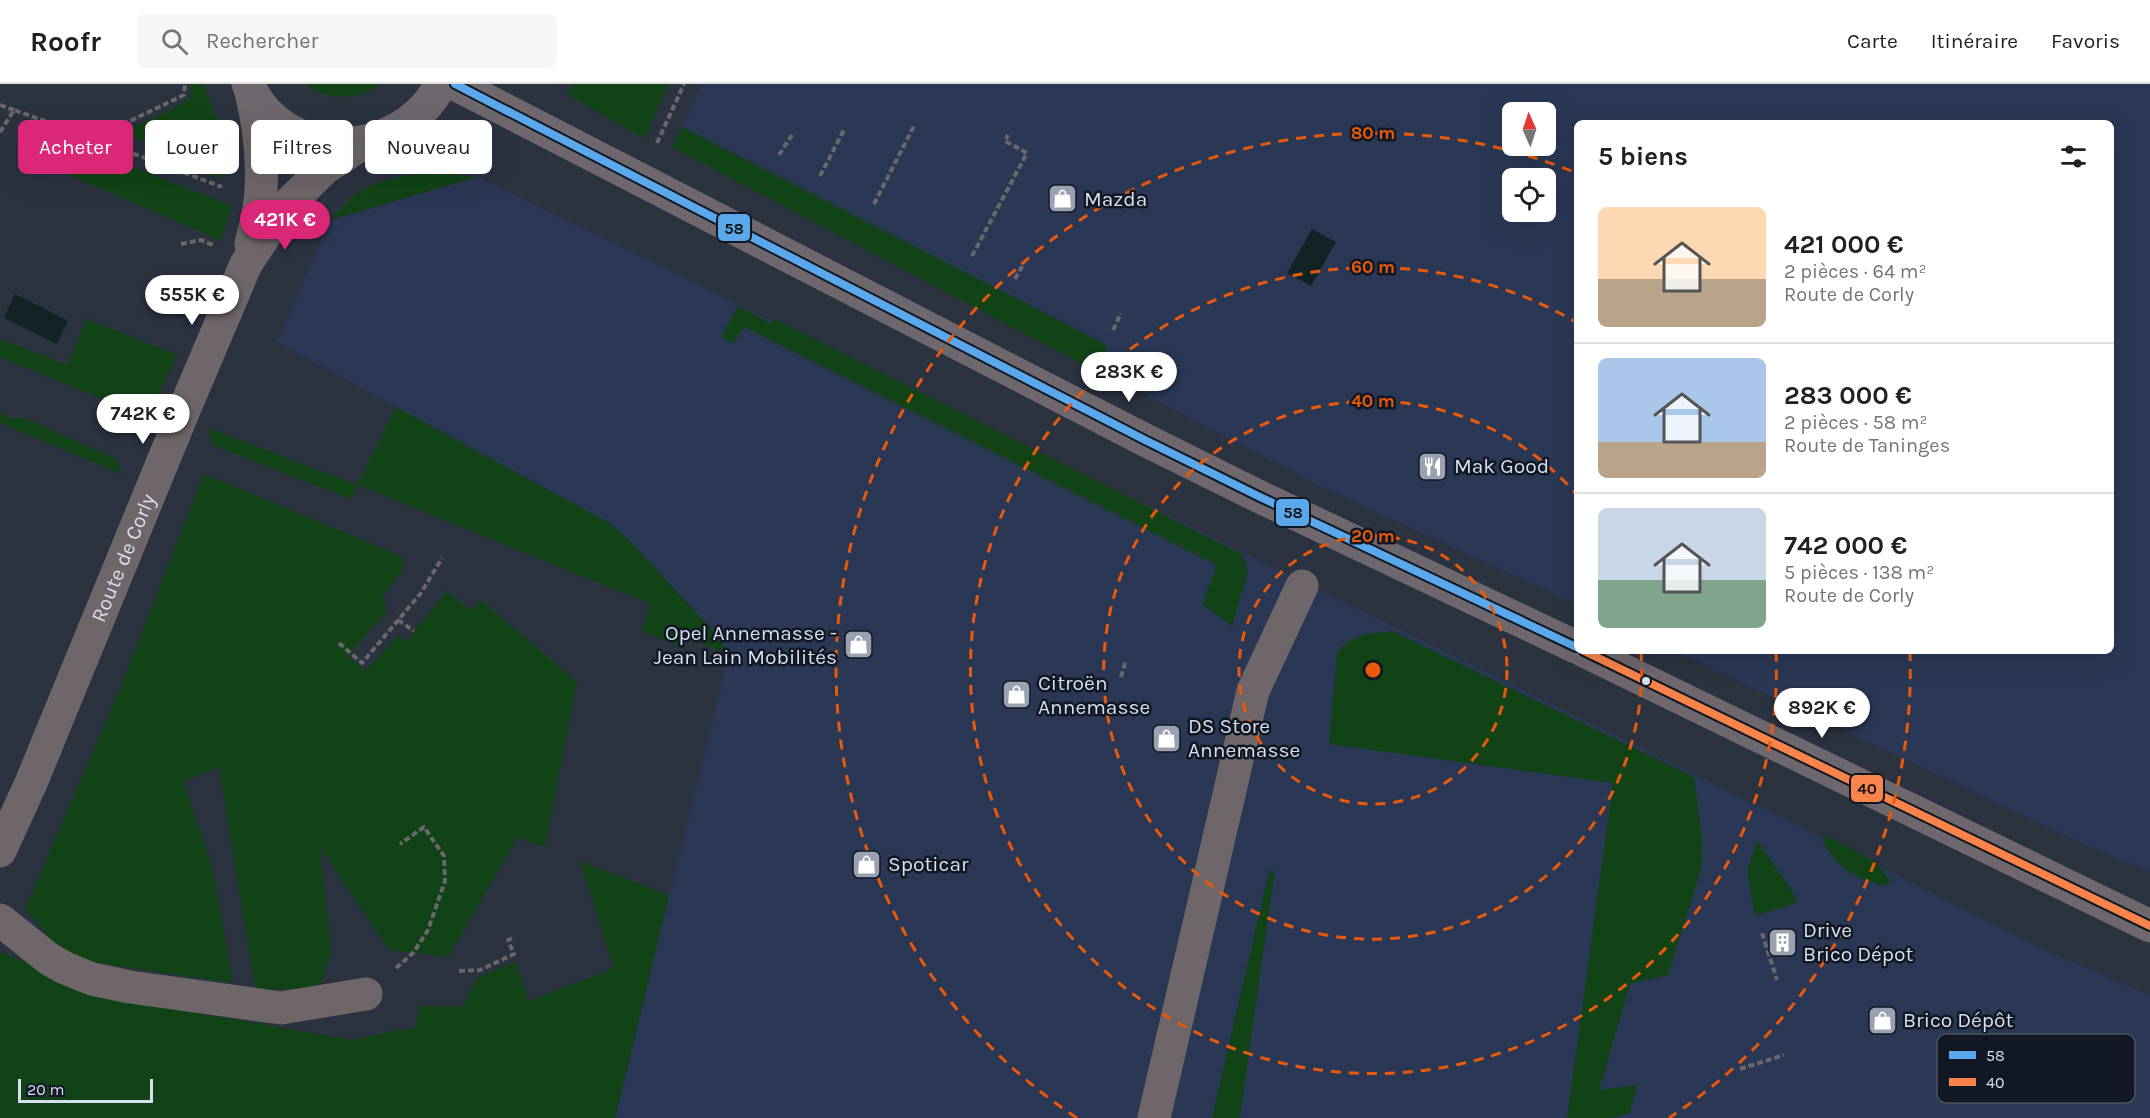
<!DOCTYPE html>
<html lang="fr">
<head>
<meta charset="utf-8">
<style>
	:root { --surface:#fff; --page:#f6f6f6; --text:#202124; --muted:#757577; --line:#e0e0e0; --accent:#db2777 }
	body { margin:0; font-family:Karla,sans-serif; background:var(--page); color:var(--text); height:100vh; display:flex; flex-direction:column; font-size:22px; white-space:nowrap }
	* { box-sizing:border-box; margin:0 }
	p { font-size:20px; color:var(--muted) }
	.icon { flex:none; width:33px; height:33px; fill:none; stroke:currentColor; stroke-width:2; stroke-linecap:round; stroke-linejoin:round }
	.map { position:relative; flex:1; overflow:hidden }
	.side { position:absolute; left:1574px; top:36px; width:540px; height:534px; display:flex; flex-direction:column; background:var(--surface); border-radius:9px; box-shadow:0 6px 24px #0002 }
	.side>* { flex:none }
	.guide { position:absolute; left:18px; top:36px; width:570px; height:54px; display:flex; gap:12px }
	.needle { width:39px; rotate:357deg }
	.tools { position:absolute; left:1502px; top:18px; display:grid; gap:12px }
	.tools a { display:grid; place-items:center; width:54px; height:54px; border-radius:9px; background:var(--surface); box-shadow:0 6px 24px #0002; font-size:30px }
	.scale { position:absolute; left:18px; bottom:15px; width:135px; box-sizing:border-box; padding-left:6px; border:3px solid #d6dfef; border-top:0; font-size:16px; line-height:21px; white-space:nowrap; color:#d6dfef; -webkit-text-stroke:4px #121823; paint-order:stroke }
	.price { position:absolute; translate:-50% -51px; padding:0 14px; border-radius:21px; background:#fff; color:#222; font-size:20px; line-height:39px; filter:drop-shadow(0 2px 3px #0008) }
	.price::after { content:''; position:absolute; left:50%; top:36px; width:18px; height:14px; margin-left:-9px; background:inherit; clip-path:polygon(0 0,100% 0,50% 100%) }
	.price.active { background:var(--accent); color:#fff }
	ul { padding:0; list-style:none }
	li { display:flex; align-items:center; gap:18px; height:150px; padding:0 24px }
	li+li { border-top:2px solid var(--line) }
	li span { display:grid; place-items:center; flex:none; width:168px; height:120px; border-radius:9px; color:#555 }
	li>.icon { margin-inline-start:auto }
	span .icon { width:72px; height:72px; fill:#fffc; stroke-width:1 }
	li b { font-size:26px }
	h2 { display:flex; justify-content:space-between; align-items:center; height:72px; padding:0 24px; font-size:26px }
	.tag { padding:0 21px; border-radius:9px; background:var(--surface); box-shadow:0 6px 24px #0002; font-size:21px; line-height:54px }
	.tag.active { background:var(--accent); color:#fff }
	header { display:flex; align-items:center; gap:36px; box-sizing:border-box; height:84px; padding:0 30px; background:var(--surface); border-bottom:2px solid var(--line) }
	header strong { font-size:28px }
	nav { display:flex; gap:33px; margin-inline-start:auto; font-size:21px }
	.search { width:420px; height:54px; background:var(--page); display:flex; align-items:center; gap:15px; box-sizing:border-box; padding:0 21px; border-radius:9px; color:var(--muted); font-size:22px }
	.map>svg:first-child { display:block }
</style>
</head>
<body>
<header>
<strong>Roofr</strong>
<div class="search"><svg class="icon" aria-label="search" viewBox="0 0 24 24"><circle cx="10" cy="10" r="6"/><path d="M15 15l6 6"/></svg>Rechercher</div>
<nav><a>Carte</a><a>Itinéraire</a><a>Favoris</a></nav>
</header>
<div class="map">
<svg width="2150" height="1034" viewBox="0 0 2150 1034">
	<rect width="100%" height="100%" fill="#2b3240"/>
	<g fill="#2a3855" fill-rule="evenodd">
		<path d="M702,0H2150V788L2096,766L1676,567H2110V39H1576V520L1321,403L672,63ZM1512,28H1545V62H1512ZM1512,94H1545V128H1512Z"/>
		<polygon points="475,91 1792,738 2047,867 2150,911 2150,1034 615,1034 729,570 609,439 277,258 330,137 476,93"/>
	</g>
	<g fill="#124316">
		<polygon points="191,0 204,0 225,56 230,77 225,93 217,93 122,47 158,32 191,14"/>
		<path d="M305,0H381C359,16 326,18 305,0Z"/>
		<polygon points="574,0 669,0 644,55 567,10"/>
		<polygon points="682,43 1107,261 1102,274 1140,294 1133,307 672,63"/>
		<polygon points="66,56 232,122 221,157 49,82"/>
		<path d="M442,89L477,93L329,136C340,126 351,112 364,105C388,92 416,90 442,89Z"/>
		<polygon points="738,222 772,240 775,235 1242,470 1248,487 1232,542 1202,520 1217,481 744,243 733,259 721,253"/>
		<polygon points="87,235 177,271 156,317 135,328 0,273 0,255 67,281"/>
		<polygon points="396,323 609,439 629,456 716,550 729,570 682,552 680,563 642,547 651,520 358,401 351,415 212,361 209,344 357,401"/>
		<polygon points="0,329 14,335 22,333 117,375 121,390 0,339"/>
		<polygon points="204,390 356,453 401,473 404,484 383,512 386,528 348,572 366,587 398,551 406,557 447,507 470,526 481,516 577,598 545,763 518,753 448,873 389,866 320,763 331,867 321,901 307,904 262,906 255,904 219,683 183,697 212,782 233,899 85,877 54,859 25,825 120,605"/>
		<path d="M1392,547L1694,693L1702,754L1701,785L1668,891L1630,900L1599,1006L1637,1001L1630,1029L1611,1034H1567L1613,699L1329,660L1337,570C1351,549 1369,550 1392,547Z"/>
		<path d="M1827,752L1876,778L1890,797L1886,802C1851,792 1843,789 1823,758Z"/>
		<polygon points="1757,757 1793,808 1796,819 1755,832 1747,788"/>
		<polygon points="580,777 669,811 615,1034 0,1034 0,868 118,915 353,956 397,946 416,944 420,922 462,923 478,894 515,877 529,917 614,884"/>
		<polygon points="1272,783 1274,792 1240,1034 1212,1034 1265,805"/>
	</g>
	<g fill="#122326">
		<polygon points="1312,145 1336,158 1311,202 1287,189"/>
		<polygon points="15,210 68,237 57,260 4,234"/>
	</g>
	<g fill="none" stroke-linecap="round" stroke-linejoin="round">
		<g stroke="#69666c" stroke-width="4" stroke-dasharray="6 3" stroke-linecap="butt">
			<polyline points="0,21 14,26"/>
			<polyline points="0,48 14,26 108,60 222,103"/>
			<polyline points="657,59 684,0"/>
			<polyline points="108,60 111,46 184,11 185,0"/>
			<polyline points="779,71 792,51"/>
			<polyline points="820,92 844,46"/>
			<polyline points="874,120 915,40"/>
			<polyline points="181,160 201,156 213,161"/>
			<polyline points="972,172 1027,69 1005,57 1008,51"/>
			<polyline points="1015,195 1024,179"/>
			<polyline points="1113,246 1121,229"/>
			<polyline points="398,536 414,547"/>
			<polyline points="339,559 362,579 421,509 442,474"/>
			<polyline points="1121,593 1126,576"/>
			<polyline points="1762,849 1777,896"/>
			<polyline points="396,884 413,869 428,846 445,797 444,772 424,743 400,760"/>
			<polyline points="459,887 480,886 514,870 508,856 515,853"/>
			<polyline points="1740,985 1784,971"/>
		</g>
		<g stroke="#6e6669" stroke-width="33">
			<path d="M250,4C259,40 264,81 260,118C258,132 254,146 251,160"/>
			<path id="s1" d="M0,767L31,699L184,326L246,180L281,127L325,84L365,58"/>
			<polyline points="0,836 49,875 65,884 92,895 130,903 281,924 366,910"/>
			<polyline points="1154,1034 1253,607 1302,502"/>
		</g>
		<g stroke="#6e686e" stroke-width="33">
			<path d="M248,0C285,82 400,77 441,0"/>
			<polyline points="455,0 1143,355 1258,412 1576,563"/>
			<polyline points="1584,567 2150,842"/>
		</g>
		<defs>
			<polyline id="bus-1" points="455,0 1143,355 1258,412 1576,563"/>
			<polyline id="bus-2" points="1584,567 2150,842"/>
		</defs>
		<use href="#bus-1" stroke="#121823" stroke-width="12"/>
		<use href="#bus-2" stroke="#121823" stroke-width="12"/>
		<use href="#bus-1" stroke="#5aa8eb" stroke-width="8"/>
		<use href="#bus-2" stroke="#f8844c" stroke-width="8"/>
	</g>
	<g fill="none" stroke="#e8590c" stroke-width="3" stroke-dasharray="10 8">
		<circle cx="1373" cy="586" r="134"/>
		<path d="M1641 567A269 269 0 1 1 1576 410"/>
		<path d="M1776 568A403 403 0 1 1 1574 237"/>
		<path d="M1077 1034A537 537 0 0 1 1574 88M1910 567A537 537 0 0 1 1669 1034"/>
	</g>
	<defs>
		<symbol id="shop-square" viewBox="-11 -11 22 22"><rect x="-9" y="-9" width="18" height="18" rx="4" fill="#9aa2b2" stroke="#121823"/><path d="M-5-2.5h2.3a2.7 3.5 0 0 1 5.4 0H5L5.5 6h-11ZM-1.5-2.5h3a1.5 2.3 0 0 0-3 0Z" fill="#fff"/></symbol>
		<symbol id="restaurant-square" viewBox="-11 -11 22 22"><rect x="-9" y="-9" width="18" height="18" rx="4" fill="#9aa2b2" stroke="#121823"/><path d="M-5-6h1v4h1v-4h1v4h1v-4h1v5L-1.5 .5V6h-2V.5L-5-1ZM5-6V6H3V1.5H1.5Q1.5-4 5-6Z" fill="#fff"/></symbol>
		<symbol id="building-square" viewBox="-11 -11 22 22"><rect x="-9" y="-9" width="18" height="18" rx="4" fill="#9aa2b2" stroke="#121823"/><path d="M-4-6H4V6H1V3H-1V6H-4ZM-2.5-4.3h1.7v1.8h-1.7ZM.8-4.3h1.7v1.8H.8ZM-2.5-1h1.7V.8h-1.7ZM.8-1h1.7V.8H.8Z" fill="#fff"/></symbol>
	</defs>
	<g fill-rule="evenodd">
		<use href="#shop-square" x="1046" y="98" width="33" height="33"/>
		<use href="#restaurant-square" x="1416" y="366" width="33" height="33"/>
		<use href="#shop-square" x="842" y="544" width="33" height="33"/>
		<use href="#shop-square" x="1000" y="594" width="33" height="33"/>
		<use href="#shop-square" x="1150" y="638" width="33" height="33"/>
		<use href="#shop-square" x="850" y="764" width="33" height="33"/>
		<use href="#building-square" x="1766" y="842" width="33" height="33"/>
		<use href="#shop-square" x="1866" y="920" width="33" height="33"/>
	</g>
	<circle fill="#d6dfef" stroke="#121823" stroke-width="2" cx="1646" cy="597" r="5"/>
	<g text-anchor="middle" stroke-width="5" stroke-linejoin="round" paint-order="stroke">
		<g font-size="21" fill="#d6dfef" stroke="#121823" text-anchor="start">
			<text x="1084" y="122">Mazda</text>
			<text x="1454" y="389">Mak Good</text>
			<text x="837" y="556" text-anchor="end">Opel Annemasse -<tspan x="837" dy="24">Jean Lain Mobilités</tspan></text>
			<text x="1038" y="606">Citroën<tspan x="1038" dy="24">Annemasse</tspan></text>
			<text x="1188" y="649">DS Store<tspan x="1188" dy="24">Annemasse</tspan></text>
			<text x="888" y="787">Spoticar</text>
			<text x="1803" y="853">Drive<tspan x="1803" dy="24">Brico Dépot</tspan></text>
			<text x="1903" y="943">Brico Dépôt</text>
		</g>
		<g font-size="21" fill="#d6dfef" stroke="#121823">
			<text dy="7" stroke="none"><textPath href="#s1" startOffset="318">Route de Corly</textPath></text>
		</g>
	</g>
	<rect x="1937" y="950" width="198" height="69" rx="9" fill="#121823" stroke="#4d5460" stroke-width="1.5"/>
	<rect x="1949" y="967" width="27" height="8" fill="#5aa8eb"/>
	<rect x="1949" y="994" width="27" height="8" fill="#f8844c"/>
	<g font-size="16" fill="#d6dfef">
		<text x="1986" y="977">58</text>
		<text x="1986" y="1004">40</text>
	</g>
	<circle cx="1373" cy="586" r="9" fill="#e8590c" stroke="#121823" stroke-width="3"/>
	<g font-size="18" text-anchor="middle" font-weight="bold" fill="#e8590c" stroke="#121823" stroke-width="5" stroke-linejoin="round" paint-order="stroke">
		<text x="1373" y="55">80 m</text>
		<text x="1373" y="189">60 m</text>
		<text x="1373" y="323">40 m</text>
		<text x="1373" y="458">20 m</text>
	</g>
	<g stroke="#121823" stroke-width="2">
		<rect x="717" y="129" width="34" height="29" rx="6" fill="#5aa8eb"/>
		<rect x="1275" y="414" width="35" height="29" rx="6" fill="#5aa8eb"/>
		<rect x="1850" y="690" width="34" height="29" rx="6" fill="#f8844c"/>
	</g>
	<g font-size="16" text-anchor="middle" font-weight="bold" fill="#111">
		<text x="734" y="150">58</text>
		<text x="1293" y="434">58</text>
		<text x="1867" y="710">40</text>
	</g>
</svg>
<div class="tools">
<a><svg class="needle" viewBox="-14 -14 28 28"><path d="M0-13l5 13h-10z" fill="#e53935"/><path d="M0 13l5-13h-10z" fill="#757577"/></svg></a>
<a><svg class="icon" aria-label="locate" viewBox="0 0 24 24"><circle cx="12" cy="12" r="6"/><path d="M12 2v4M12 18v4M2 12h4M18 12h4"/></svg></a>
</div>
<div class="scale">20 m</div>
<b class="price active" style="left:285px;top:167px">421K €</b>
<b class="price" style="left:192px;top:242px">555K €</b>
<b class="price" style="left:1129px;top:319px">283K €</b>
<b class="price" style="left:143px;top:361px">742K €</b>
<b class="price" style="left:1822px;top:655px">892K €</b>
<div class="guide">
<a class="tag active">Acheter</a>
<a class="tag">Louer</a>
<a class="tag">Filtres</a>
<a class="tag">Nouveau</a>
</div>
<section class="side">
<h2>5 biens<svg class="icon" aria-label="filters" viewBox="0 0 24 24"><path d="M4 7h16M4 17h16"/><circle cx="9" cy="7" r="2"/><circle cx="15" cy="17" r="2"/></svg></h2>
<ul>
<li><span style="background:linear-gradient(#ffd9b3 60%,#b9a48a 0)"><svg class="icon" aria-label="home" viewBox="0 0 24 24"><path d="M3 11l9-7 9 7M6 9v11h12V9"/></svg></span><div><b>421 000 €</b><p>2 pièces · 64 m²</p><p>Route de Corly</p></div></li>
<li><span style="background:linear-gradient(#a9c7e8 70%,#b9a48a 0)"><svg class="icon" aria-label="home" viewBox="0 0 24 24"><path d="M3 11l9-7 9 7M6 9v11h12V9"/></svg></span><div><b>283 000 €</b><p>2 pièces · 58 m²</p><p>Route de Taninges</p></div></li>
<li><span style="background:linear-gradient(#c9d6e8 60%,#7fa58c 0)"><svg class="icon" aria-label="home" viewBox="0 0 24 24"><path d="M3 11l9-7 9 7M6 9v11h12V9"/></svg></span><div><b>742 000 €</b><p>5 pièces · 138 m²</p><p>Route de Corly</p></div></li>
</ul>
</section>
</div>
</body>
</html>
